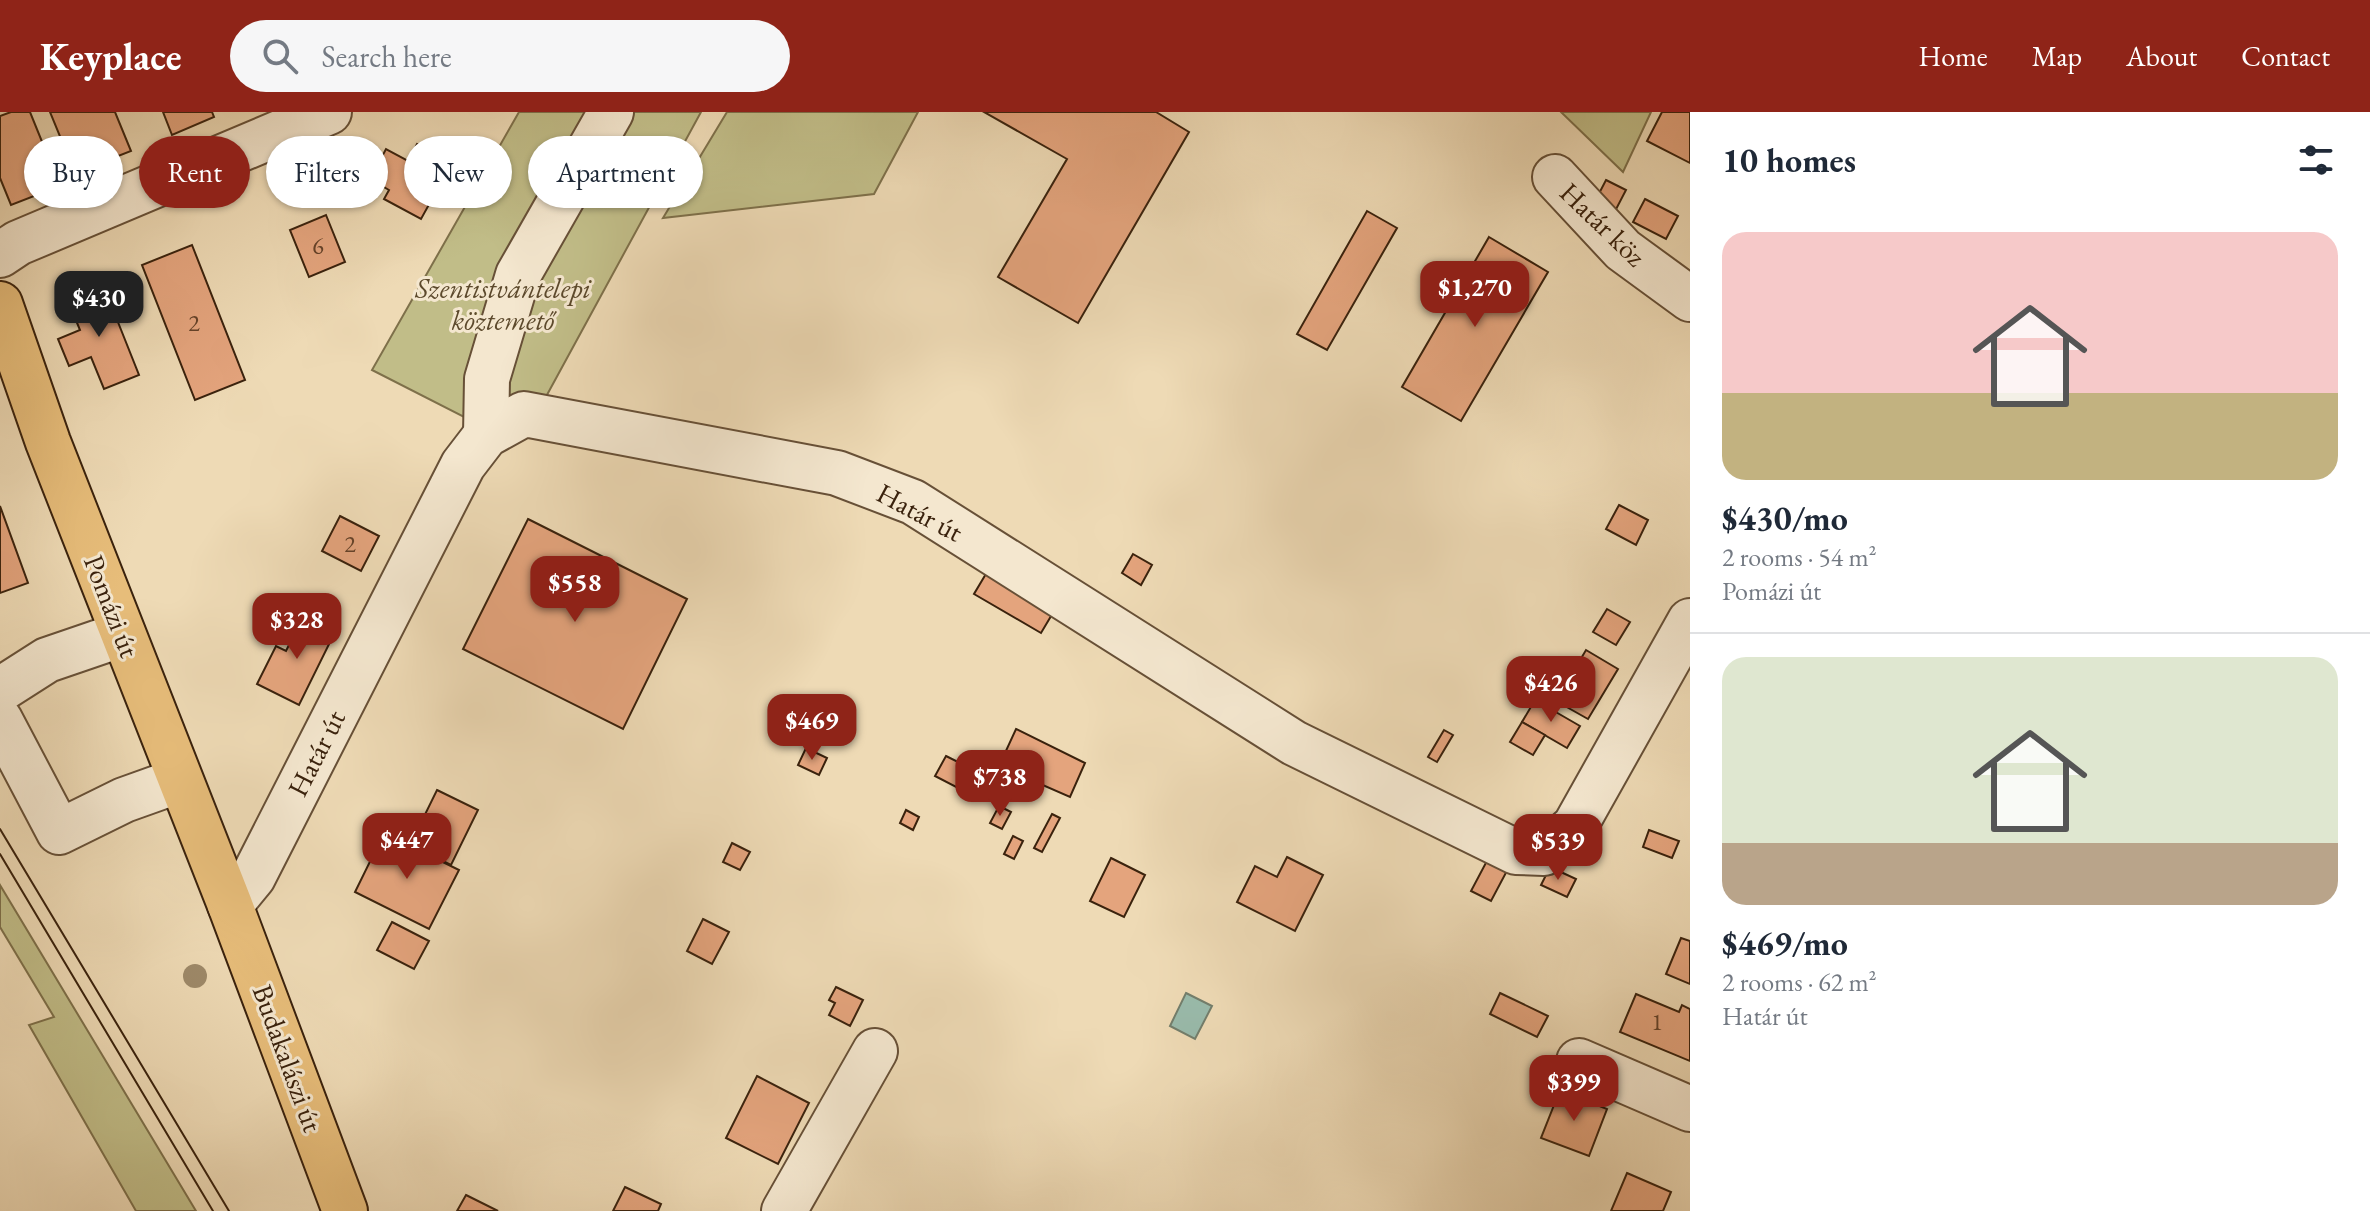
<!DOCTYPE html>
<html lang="en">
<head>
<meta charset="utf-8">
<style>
	:root { --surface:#fff; --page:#f6f6f7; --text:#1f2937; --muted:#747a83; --line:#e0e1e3; --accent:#8f2418 }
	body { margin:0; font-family:"EB Garamond",serif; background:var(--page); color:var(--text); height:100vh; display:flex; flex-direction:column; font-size:30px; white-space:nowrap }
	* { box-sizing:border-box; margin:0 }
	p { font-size:26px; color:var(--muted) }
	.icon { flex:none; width:44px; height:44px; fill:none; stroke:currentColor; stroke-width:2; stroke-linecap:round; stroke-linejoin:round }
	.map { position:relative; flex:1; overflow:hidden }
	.panel { display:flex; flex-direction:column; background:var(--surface); width:680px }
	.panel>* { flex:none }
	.guide { position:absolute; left:24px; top:24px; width:760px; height:72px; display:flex; gap:16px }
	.price { position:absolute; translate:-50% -68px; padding:0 18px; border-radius:16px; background:var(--accent); color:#fff; font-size:26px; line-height:52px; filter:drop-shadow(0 2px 4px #0008) }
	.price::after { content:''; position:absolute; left:50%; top:48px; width:24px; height:18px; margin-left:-12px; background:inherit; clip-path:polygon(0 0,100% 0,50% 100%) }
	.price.active { background:#222; color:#fff }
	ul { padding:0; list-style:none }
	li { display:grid; align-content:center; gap:16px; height:424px; padding:0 32px }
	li+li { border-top:2px solid var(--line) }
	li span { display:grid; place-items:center; height:248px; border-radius:24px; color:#555 }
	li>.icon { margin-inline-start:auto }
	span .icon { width:144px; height:144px; fill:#fffc; stroke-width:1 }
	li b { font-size:34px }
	h2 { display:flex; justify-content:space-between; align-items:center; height:96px; padding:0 32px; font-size:34px }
	.tag { padding:0 28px; border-radius:36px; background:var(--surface); box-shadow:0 2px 6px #0004; font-size:28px; line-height:72px }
	.tag.active { background:var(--accent); color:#fff }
	header { display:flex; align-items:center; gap:48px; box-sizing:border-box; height:112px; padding:0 40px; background:var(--accent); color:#fff }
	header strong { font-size:38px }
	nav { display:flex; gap:44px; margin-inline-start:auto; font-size:28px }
	.search { width:560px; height:72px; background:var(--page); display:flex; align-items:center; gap:20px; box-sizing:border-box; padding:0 28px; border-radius:44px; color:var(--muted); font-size:30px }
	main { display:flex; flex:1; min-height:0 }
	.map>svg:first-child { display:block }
</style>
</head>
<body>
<header>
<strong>Keyplace</strong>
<div class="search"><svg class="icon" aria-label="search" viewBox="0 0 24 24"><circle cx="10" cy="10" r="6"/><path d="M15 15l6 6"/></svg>Search here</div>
<nav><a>Home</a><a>Map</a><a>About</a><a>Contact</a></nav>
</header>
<main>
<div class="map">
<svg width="1690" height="1099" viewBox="0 0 1690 1099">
	<rect width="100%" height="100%" fill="#eedab5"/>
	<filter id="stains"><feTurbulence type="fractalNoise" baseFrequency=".0025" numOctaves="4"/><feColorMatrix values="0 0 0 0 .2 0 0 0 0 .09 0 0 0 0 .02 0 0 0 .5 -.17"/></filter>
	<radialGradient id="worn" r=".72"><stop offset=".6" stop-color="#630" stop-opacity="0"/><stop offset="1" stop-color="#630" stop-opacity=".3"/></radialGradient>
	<g fill="#c1bd88" stroke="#7e704a" stroke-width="2">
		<polygon points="519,0 701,0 542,292 486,277 468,307 372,258"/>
		<polygon points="727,0 918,0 874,82 663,106"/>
		<polygon points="1561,0 1651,0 1623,60"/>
		<polygon points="0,773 196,1099 136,1099 29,913 54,905 0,815"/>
	</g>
	<polygon fill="#99bbac" stroke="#737e6c" stroke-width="2" points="1186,881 1212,894 1195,927 1170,914"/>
	<g fill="#e4a47d" stroke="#3a220d" stroke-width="2">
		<polygon points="11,0 30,0 60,74 11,93 0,66 0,4"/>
		<polygon points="50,0 115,0 131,39 75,61"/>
		<polygon points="163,0 212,0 214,5 172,23"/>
		<polygon points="984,0 1156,0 1189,20 1078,211 998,165 1067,47"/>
		<polygon points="1662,0 1690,0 1690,51 1647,29"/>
		<polygon points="417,32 452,51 421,107 384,87 389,78 370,67 386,37 408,49"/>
		<polygon points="1606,68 1626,78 1612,105 1592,95"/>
		<polygon points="1645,87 1678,104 1666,127 1633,110"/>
		<polygon points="1367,99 1397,116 1327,238 1297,222"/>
		<polygon points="326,103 345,150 309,165 290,118"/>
		<polygon points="1489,125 1548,160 1461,309 1402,275"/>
		<polygon points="192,133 245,268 195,288 142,153"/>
		<polygon points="104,175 139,263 104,277 91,245 69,254 58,227 80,218 68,189"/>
		<polygon points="1619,393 1648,408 1636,433 1606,417"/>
		<polygon points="0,394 28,471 0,481"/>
		<polygon points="340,404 379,424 361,459 322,439"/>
		<polygon points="528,407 687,487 623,617 463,537"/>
		<polygon points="1133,442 1152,453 1141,473 1122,461"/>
		<polygon points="990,455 1057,494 1041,521 974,482"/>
		<polygon points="1607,497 1630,510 1616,533 1593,520"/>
		<polygon points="304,503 336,518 299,593 257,572 276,534 286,539"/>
		<polygon points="1586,538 1618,557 1588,607 1556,589"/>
		<polygon points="1535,588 1580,614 1567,636 1522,610"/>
		<polygon points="1522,610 1545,623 1533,643 1510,630"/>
		<polygon points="1016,617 1085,651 1070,685 999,654"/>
		<polygon points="1444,618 1453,623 1437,650 1428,645"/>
		<polygon points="806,636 827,646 819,663 798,653"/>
		<polygon points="946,644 968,655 958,676 935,664"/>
		<polygon points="437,678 478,698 451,753 410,733"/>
		<polygon points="999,694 1011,700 1002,717 990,711"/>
		<polygon points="906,698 919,705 913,718 900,711"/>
		<polygon points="1052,702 1060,706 1042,740 1034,736"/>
		<polygon points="1649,718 1679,729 1672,746 1643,735"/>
		<polygon points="384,721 459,758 429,817 355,780"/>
		<polygon points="1013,724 1023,729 1014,747 1004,742"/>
		<polygon points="732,731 750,740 740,758 723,750"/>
		<polygon points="1287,745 1323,763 1295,819 1237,790 1255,754 1277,765"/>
		<polygon points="1489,745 1509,755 1491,789 1471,779"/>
		<polygon points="1111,746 1145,763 1124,805 1090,789"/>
		<polygon points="1550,755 1576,767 1567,785 1541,773"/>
		<polygon points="703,807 729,820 712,852 687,839"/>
		<polygon points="392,810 429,829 414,857 377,838"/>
		<polygon points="1681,826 1690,829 1690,872 1666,862"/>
		<polygon points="836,875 863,888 850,914 829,903 835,891 829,888"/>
		<polygon points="1500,881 1548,904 1537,925 1490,902"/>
		<polygon points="1636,882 1679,900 1682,893 1690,897 1690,949 1620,920"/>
		<polygon points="757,964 809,991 778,1052 726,1026"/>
		<polygon points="1560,978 1607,997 1589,1044 1541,1026"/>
		<polygon points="1627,1061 1671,1080 1663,1099 1611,1099"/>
		<polygon points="625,1075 661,1092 658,1099 613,1099"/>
		<polygon points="466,1083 498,1099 457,1099"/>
	</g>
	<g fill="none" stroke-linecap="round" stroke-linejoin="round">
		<defs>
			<g id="minor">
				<polyline points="1555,65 1623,138 1690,187"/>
				<polyline points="0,143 18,131 329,0"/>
				<polyline points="486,323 487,267 518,163 611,0"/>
				<polyline points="0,578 47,548 123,522"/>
				<polyline points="0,608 59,720 124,688 180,668"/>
				<polyline points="230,793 253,765 463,353 486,323 524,302 837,361 913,390 1294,631 1516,740 1544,741 1575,714 1690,509"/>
				<polyline points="1579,949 1690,997"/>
				<polyline points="784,1099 875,939"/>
			</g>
			<polyline id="major" points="0,192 48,330 230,793 345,1099"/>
		</defs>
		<use href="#minor" stroke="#675037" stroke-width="48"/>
		<use href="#major" stroke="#3a220d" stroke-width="48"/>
		<use href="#minor" stroke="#f4e7cf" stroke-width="44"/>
		<use href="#major" stroke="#e7bd7a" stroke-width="44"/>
		<g stroke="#3a220d" stroke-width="2">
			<polyline points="0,717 229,1099"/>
			<polyline points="0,742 213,1099"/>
		</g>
	</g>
	<circle fill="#9e8a6a" cx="195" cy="864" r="12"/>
	<g text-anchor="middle" stroke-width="6" stroke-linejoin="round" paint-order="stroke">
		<g font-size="24" fill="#644229">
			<text x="318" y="142">6</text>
			<text x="194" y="219">2</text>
			<text x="350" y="440">2</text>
			<text x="1657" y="918">1</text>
		</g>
		<g font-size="28" fill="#3a220d" stroke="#f4e7cf">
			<text transform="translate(1603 112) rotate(44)" y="10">Határ köz</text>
			<text transform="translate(920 400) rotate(28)" y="10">Határ út</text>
			<text transform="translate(112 494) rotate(69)" y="10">Pomázi út</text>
			<text transform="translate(316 641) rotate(-63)" y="10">Határ út</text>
			<text transform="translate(288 946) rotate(70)" y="10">Budakalászi út</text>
		</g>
		<g font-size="28" font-style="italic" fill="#5c492c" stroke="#f4e7cf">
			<text x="503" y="186">Szentistvántelepi<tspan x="503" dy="32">köztemető</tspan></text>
		</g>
	</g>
	<rect width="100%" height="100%" filter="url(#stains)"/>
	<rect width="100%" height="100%" fill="url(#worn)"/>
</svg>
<b class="price" style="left:1475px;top:217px">$1,270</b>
<b class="price active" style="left:99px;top:227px">$430</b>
<b class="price" style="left:575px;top:512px">$558</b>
<b class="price" style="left:297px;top:549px">$328</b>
<b class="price" style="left:1551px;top:612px">$426</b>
<b class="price" style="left:812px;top:650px">$469</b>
<b class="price" style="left:1000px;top:706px">$738</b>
<b class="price" style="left:407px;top:769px">$447</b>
<b class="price" style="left:1558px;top:770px">$539</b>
<b class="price" style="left:1574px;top:1011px">$399</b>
<div class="guide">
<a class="tag">Buy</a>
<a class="tag active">Rent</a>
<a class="tag">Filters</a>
<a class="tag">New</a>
<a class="tag">Apartment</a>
</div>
</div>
<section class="panel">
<h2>10 homes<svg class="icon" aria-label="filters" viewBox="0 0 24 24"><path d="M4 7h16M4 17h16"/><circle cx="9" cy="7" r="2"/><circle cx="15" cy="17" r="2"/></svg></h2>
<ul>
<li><span style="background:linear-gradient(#f6c9c9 65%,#c2b280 0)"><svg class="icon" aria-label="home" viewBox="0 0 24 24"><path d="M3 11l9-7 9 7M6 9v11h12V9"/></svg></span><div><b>$430/mo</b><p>2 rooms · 54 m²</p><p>Pomázi út</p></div></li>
<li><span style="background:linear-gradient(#dfe7d0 75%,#b9a48a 0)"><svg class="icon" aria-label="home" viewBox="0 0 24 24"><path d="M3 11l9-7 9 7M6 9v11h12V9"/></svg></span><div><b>$469/mo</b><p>2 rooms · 62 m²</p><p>Határ út</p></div></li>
</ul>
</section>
</main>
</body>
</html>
